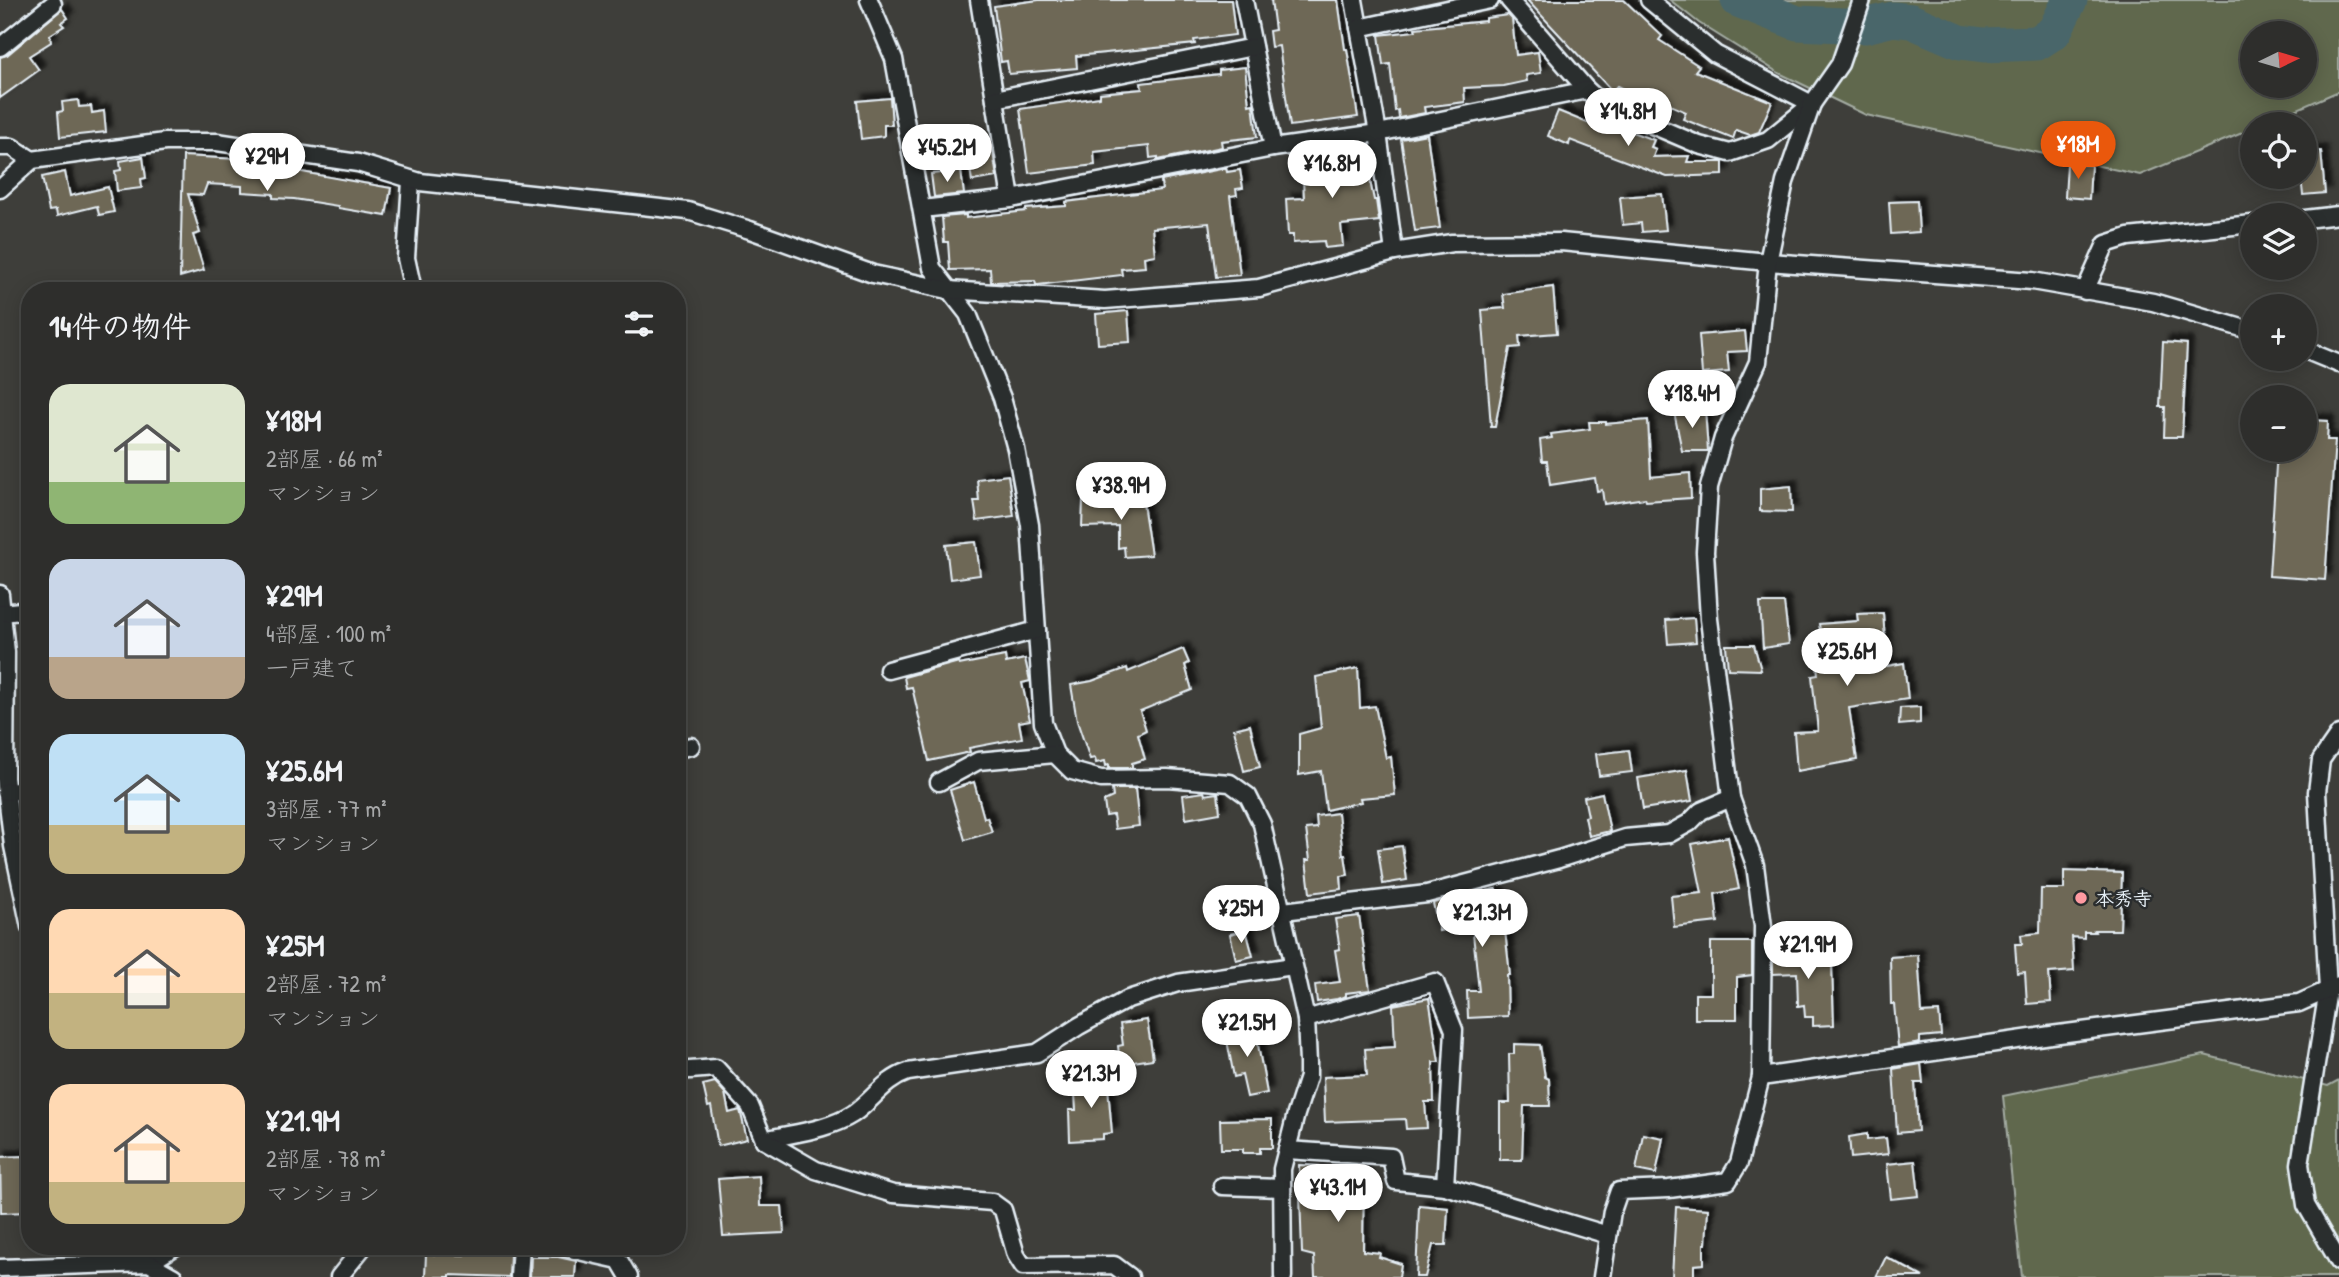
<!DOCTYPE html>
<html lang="ja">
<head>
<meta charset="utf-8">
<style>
	:root { --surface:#2e2e2c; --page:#363634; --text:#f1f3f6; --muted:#a7a8a9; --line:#494a48; --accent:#ea580c }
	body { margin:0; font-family:"Patrick Hand","Klee One",sans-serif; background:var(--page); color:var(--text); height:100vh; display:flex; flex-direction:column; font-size:26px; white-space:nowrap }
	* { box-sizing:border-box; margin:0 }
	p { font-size:23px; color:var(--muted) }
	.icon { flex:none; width:38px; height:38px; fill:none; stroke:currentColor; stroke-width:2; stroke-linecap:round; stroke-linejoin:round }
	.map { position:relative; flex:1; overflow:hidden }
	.details { position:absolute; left:21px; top:282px; width:665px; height:973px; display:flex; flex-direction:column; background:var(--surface); border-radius:28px; box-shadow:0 4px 18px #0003,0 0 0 2px var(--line) }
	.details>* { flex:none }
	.needle { width:46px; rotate:85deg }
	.controls { position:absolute; left:2240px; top:21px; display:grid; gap:14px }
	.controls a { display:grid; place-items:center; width:77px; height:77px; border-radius:50%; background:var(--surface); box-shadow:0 4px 18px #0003,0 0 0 2px var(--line); font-size:35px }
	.price { position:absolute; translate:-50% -60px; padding:0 16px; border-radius:24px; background:#fff; color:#222; font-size:23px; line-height:46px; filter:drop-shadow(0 2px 4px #0008) }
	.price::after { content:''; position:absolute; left:50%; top:42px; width:21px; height:16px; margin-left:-10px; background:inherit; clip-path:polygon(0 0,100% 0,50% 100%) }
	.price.selected { background:var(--accent); color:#fff }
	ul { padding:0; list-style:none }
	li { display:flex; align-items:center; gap:21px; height:175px; padding:0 28px }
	li span { display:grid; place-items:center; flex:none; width:196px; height:140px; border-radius:21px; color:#555 }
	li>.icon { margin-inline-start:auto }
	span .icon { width:84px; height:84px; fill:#fffc; stroke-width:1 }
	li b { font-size:30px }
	h2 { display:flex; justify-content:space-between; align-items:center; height:84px; padding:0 28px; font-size:30px }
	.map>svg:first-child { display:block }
</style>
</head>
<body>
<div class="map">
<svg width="2339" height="1277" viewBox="0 0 2339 1277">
	<defs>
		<filter id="shadow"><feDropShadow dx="6" dy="-6" stdDeviation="2" flood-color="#0009"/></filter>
	</defs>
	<rect width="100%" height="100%" fill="#3e3e3a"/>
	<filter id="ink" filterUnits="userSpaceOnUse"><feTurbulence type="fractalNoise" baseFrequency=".0143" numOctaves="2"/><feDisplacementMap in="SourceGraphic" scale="14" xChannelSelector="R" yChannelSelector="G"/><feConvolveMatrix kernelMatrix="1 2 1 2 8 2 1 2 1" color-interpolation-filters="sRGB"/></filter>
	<g filter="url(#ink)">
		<g fill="#60684e" stroke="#a4aca3" stroke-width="2" fill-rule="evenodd">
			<path d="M1670,0H2339V91L2263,124H2252V129L2140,175L1866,115L1779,73L1699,23ZM2252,33H2305V86H2252Z"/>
			<polygon points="2204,1055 2328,1086 2339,1080 2339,1277 2022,1277 2003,1096"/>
		</g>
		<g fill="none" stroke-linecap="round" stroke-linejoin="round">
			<polyline stroke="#48666a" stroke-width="35" points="1738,0 1797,23 1865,26 1893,19 1911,21 1960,42 1984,45 2037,43 2054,32 2070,0"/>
		</g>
		<g fill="#6e6757" stroke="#e8f1f8" stroke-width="2" filter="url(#shadow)">
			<polygon points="1039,0 1231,0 1235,35 1194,40 1195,44 1076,56 1077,68 1009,74 1007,61 1001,62 994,6"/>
			<polygon points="1271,0 1338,0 1345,49 1347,49 1358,117 1290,126 1279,46 1271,47 1269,31 1275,30"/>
			<polygon points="1527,0 1624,0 1662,36 1659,40 1699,66 1695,71 1772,102 1759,132 1750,135 1736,130 1733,139 1683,119 1686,112 1655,98 1652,103 1617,86 1612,91"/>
			<polygon points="62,9 68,18 61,23 64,26 50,35 51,42 29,56 39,70 0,98 0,57 7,55"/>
			<polygon points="1508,15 1512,19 1516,55 1538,52 1541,73 1526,75 1527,81 1504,86 1464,88 1465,102 1424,107 1425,113 1399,118 1398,110 1395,111 1390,64 1383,65 1379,35 1416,31 1415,28 1486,21 1486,18"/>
			<polygon points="1245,67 1249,105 1253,104 1257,137 1221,141 1222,147 1158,160 1158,157 1150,158 1149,146 1094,152 1095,165 1029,173 1020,109 1100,97 1100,93 1142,89 1141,83 1219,74 1219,70"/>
			<polygon points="890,98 892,125 884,125 884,136 861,139 857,101"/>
			<polygon points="78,100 79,107 91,106 92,113 104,111 106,132 60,137 58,112 63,111 62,102"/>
			<polygon points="1558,111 1597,127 1599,120 1654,140 1651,147 1656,149 1653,157 1689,156 1687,162 1723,162 1723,175 1667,177 1570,140 1569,145 1548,136"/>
			<polygon points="1427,134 1440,228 1415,231 1401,139"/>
			<polygon points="992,146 997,177 972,181 967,149"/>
			<polygon points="2321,151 2325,193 2303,195 2301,177 2305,177 2305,152"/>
			<polygon points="1367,152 1371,186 1374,200 1376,200 1379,221 1341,225 1343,246 1325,248 1324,241 1293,243 1293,235 1288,235 1286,199 1304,198 1302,160 1346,158 1345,154"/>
			<polygon points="183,156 274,161 274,164 297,166 296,171 391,188 386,216 338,208 338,206 294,199 273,198 273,194 242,192 242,186 207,184 203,195 188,194 200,233 193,235 204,270 180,277"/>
			<polygon points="143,157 146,178 141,179 142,188 117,191 115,171 121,170 120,161"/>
			<polygon points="2067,164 2091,165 2089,199 2065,197"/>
			<polygon points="1226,168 1227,172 1240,170 1243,188 1236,189 1237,195 1230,196 1240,275 1216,277 1209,223 1152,228 1155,255 1144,257 1145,267 1121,269 1122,275 1038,285 1036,285 1035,281 991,282 990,269 950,270 948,242 944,242 942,217 966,215 966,218 1026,211 1026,209 1066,206 1066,202 1162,190 1161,181"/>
			<polygon points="961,171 964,194 934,197 931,174"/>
			<polygon points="65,172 70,196 108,187 114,212 99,215 97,206 57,216 56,210 49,211 42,177"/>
			<polygon points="1662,194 1666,230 1642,232 1641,223 1623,225 1620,197"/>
			<polygon points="1917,201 1919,232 1891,234 1889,202"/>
			<polygon points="1553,287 1557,333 1519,336 1520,347 1510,348 1495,427 1491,427 1482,310 1505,308 1503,294"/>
			<polygon points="1128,311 1130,342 1098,344 1096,314"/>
			<polygon points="1745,331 1747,351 1727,352 1729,372 1702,374 1699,335"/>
			<polygon points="2163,342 2187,344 2182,437 2164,437 2165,407 2160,407"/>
			<polygon points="1705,409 1708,451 1682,451 1674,412"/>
			<polygon points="1648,420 1651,477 1690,473 1691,498 1646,501 1645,498 1604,504 1602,490 1597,491 1595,478 1550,485 1547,461 1542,461 1540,440 1552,438 1551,434 1590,429 1589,422 1606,422 1606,424"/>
			<polygon points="2309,420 2328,421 2327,440 2335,440 2325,580 2269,576 2277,450 2305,450 2305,433 2308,433"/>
			<polygon points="1008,475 1014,516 977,521 974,501 979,501 977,479"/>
			<polygon points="1791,486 1792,512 1760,511 1760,489"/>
			<polygon points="1142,497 1151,555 1125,557 1124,547 1118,548 1118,526 1082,527 1083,500"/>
			<polygon points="976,542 980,575 950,579 946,545"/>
			<polygon points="1760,603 1784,603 1789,644 1763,648"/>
			<polygon points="1883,613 1887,666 1904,663 1908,699 1849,708 1857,760 1797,771 1794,732 1818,731 1812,676 1818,675 1814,637 1821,636 1819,624 1858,621 1857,614"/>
			<polygon points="1694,618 1696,642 1668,644 1666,620"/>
			<polygon points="1726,645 1754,645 1761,670 1728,669"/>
			<polygon points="1183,649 1189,663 1185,665 1192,690 1140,711 1146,730 1138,734 1145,759 1132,763 1132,768 1109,768 1109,765 1106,766 1105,761 1096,763 1095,758 1090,759 1077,721 1071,685 1092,681 1127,668 1128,672"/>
			<polygon points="1005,656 1006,663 1025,659 1030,681 1022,683 1030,720 1019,722 1022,738 969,748 970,752 929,761 912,687 906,688 904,677 959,662 959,665"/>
			<polygon points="1358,668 1360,708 1375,706 1386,758 1391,757 1395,795 1360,798 1361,802 1326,810 1321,771 1299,775 1299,734 1321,728 1316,677"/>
			<polygon points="1920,707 1920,723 1899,725 1900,708"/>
			<polygon points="1250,725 1260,767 1244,771 1234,729"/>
			<polygon points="1629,750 1632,772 1599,776 1596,754"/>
			<polygon points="1687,770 1692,801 1643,809 1638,778"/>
			<polygon points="974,782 984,818 987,817 992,832 965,840 950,790"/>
			<polygon points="1112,789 1135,789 1139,826 1115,829 1113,815 1106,816 1104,801 1113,797"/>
			<polygon points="1204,792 1205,795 1218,793 1220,813 1186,819 1183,795"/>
			<polygon points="1602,793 1610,831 1589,836 1585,817 1588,816 1584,797"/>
			<polygon points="1338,813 1343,855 1345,855 1348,875 1341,876 1342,889 1310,893 1306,860 1310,860 1306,829 1317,828 1316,816"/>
			<polygon points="1728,837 1739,889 1715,894 1718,922 1674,927 1671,896 1702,893 1692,844"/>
			<polygon points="1402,846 1407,880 1383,884 1378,849"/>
			<polygon points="2064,871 2122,873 2120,930 2094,930 2095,932 2084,932 2084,938 2072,937 2074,971 2049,973 2051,1002 2027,1004 2025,972 2017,973 2015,944 2022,944 2021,935 2040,933 2041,889 2064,889"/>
			<polygon points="1496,889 1505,931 1510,975 1507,975 1508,1016 1468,1018 1467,991 1479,991 1472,924 1439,931 1433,903"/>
			<polygon points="1359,916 1370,990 1346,993 1346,996 1337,999 1317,1002 1315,985 1340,982 1335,950 1340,949 1335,919"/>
			<polygon points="1246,930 1253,956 1236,960 1230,934"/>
			<polygon points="1711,942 1752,942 1752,975 1737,977 1737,1019 1695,1019 1695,994 1711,994"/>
			<polygon points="1812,944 1812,966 1832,965 1834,1025 1813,1026 1813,1017 1805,1017 1804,1005 1798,1006 1797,973 1773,974 1773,945"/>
			<polygon points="1918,955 1922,1013 1939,1012 1941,1035 1920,1037 1920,1043 1898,1047 1894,1004 1891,1004 1890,957"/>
			<polygon points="1429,998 1439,1062 1433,1062 1434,1102 1425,1102 1427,1128 1406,1129 1405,1119 1325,1122 1323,1077 1367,1075 1365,1049 1395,1047 1393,1005"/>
			<polygon points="1147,1020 1153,1059 1120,1064 1118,1046 1123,1045 1120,1024"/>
			<polygon points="1254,1024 1267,1093 1247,1097 1242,1075 1234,1077 1225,1030"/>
			<polygon points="1514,1044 1540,1045 1545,1077 1549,1079 1550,1106 1524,1106 1522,1160 1500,1160 1500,1103 1510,1103 1509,1054 1514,1054"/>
			<polygon points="1921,1064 1923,1083 1915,1083 1918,1131 1897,1133 1893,1069"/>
			<polygon points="1107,1076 1112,1133 1103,1134 1103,1139 1070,1141 1069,1110 1076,1110 1074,1078"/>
			<polygon points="715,1082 725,1093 729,1113 740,1110 747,1139 718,1146 711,1106 708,1107 703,1085"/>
			<polygon points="1272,1119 1272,1148 1260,1148 1260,1153 1243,1153 1243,1149 1221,1149 1220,1120"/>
			<polygon points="1643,1134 1663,1138 1656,1174 1636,1170"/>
			<polygon points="1867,1134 1867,1140 1886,1138 1888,1154 1851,1158 1849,1137"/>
			<polygon points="24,1156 27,1212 1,1213 0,1157"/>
			<polygon points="1915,1161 1919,1196 1891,1199 1887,1164"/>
			<polygon points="1299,1165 1364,1168 1363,1251 1380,1253 1379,1257 1401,1264 1399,1277 1315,1277 1314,1256 1302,1253"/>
			<polygon points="759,1176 760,1206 782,1206 784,1233 723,1236 718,1179"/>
			<polygon points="1419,1205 1448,1208 1446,1245 1433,1245 1425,1277 1416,1277"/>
			<polygon points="1676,1207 1708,1209 1706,1244 1704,1244 1704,1264 1694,1265 1694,1277 1672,1277"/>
			<polygon points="466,1250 510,1254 509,1277 450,1275 450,1277 425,1277 426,1254 465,1255"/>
			<polygon points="531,1257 558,1257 576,1261 575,1277 530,1277"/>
			<polygon points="1886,1257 1923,1277 1876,1277"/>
		</g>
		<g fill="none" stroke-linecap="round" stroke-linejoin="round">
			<defs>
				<g id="minor">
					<polyline points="869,0 894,59 932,268 968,314 1002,398 1016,449 1030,525 1043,723 1055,754 1072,771 1101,779 1167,778 1230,783 1248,796 1262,824 1306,1019 1308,1063 1308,1077 1296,1114 1282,1169 1283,1277"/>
					<polyline points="979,0 1011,199"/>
					<polyline points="1244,0 1273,148"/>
					<polyline points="1354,0 1378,133 1394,252"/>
					<polyline points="1509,0 1587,90 1603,104 1699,145 1730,153 1768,140 1812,104 1715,54 1649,0"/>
					<polyline points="1359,28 1490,0"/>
					<polyline points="0,47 53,4"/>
					<polyline points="995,99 1253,47"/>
					<polyline points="0,147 12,147 32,160"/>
					<polyline points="411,181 406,258 413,290"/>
					<polyline points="0,189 32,160 165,142 217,142 358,163 420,182 688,211 750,230 873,274 948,290 1105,300 1259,288 1394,252 1452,243 1561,242 1768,262 2032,281 2153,302 2252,331"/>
					<polyline points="922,209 1011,199 1273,148 1378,133 1587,90"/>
					<polyline points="2305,219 2339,215"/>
					<polyline points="2085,291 2106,244 2128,237 2252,224"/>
					<polyline points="2305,350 2339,364"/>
					<polyline points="0,594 6,652 5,778 13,846 30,927"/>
					<polyline points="2,613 30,610"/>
					<polyline points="888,670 1037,630"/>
					<polyline points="2339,734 2321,760 2317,792 2328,990 2300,1164 2306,1205 2339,1262"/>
					<polyline points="677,749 691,746"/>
					<polyline points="939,782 978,761 1055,754"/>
					<polyline points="6,792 30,790"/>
					<polyline points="1283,911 1427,894 1559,859 1625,838 1669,834 1689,823 1701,811 1731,798"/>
					<polyline points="1306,1019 1435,982 1454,1030 1445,1186 1608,1235"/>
					<path d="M677,1071L716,1068L750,1106L764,1140C793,1133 828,1130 853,1114C873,1100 884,1080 908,1072L1037,1053L1079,1026L1128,999L1178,983L1293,966"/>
					<polyline points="1761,1077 2051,1035 2299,1003 2339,985"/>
					<polyline points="764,1140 816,1170 893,1194 992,1202 1003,1210 1016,1255 1023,1266 1114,1265 1130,1277"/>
					<polyline points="1287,1150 1391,1157 1396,1181 1445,1186"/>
					<polyline points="1222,1186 1282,1188"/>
					<polyline points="129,1246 149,1263 176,1246"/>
					<polyline points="556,1246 619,1260 629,1277"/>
					<polyline points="0,1268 149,1263 174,1277"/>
					<polyline points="339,1277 364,1246"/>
					<polyline points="519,1277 521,1246"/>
					<polyline points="1602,1277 1612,1211 1619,1191 1669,1189 1728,1181 1739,1163 1761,1077 1763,926 1755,865 1731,798 1719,701 1709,619 1705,552 1709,487 1723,438 1758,362 1768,262 1785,182 1812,104 1840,64 1862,0"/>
				</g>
			</defs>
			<use href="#minor" stroke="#e8f1f8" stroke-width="21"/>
			<use href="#minor" stroke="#2a2d2e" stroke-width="16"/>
		</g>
	</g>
	<circle fill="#ff9aa2" stroke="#2a2d2e" stroke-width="2.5" cx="2081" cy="898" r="7"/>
	<g text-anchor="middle" stroke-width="5" stroke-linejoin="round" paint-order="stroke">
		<g font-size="19" font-weight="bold" fill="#e8f1f8" stroke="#2a2d2e" text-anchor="start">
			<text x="2095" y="905">本秀寺</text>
		</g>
	</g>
</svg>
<div class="controls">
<a><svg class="needle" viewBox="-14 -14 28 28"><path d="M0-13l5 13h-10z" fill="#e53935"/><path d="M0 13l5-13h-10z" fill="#a7a8a9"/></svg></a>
<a><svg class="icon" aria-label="locate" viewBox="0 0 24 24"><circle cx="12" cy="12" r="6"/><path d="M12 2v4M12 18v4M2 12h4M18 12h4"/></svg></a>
<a><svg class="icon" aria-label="layers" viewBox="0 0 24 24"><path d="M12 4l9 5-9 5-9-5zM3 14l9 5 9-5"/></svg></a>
<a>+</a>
<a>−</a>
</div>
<b class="price" style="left:1628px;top:148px">¥14.8M</b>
<b class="price selected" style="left:2078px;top:181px">¥18M</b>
<b class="price" style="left:947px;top:184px">¥45.2M</b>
<b class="price" style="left:267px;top:193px">¥29M</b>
<b class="price" style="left:1332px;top:200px">¥16.8M</b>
<b class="price" style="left:1692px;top:430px">¥18.4M</b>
<b class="price" style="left:1121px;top:522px">¥38.9M</b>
<b class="price" style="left:1847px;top:688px">¥25.6M</b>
<b class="price" style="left:1241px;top:945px">¥25M</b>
<b class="price" style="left:1482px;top:949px">¥21.3M</b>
<b class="price" style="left:1808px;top:981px">¥21.9M</b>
<b class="price" style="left:1247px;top:1059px">¥21.5M</b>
<b class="price" style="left:1091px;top:1110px">¥21.3M</b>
<b class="price" style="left:1338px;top:1224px">¥43.1M</b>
<section class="details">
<h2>14件の物件<svg class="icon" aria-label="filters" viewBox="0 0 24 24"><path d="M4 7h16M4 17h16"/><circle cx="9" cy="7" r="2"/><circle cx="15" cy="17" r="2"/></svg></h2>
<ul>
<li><span style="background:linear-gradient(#dfe7d0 70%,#8fb573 0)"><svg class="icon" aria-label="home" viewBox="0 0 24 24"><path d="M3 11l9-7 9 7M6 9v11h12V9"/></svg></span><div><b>¥18M</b><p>2部屋 · 66 m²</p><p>マンション</p></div></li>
<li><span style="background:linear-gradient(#c9d6e8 70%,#b9a48a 0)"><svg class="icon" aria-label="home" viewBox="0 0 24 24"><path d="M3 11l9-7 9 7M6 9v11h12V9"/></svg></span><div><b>¥29M</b><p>4部屋 · 100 m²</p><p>一戸建て</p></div></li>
<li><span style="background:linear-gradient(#bfe0f5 65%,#c2b280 0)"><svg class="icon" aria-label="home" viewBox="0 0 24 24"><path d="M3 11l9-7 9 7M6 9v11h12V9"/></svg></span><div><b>¥25.6M</b><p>3部屋 · 77 m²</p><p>マンション</p></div></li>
<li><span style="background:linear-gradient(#ffd9b3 60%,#c2b280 0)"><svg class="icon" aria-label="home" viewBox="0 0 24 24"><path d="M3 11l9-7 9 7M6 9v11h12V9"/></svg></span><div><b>¥25M</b><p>2部屋 · 72 m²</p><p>マンション</p></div></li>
<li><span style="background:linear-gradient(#ffd9b3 70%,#c2b280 0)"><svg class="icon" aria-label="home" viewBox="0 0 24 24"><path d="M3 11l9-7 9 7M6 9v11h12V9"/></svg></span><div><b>¥21.9M</b><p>2部屋 · 78 m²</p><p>マンション</p></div></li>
</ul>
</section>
</div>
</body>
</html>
